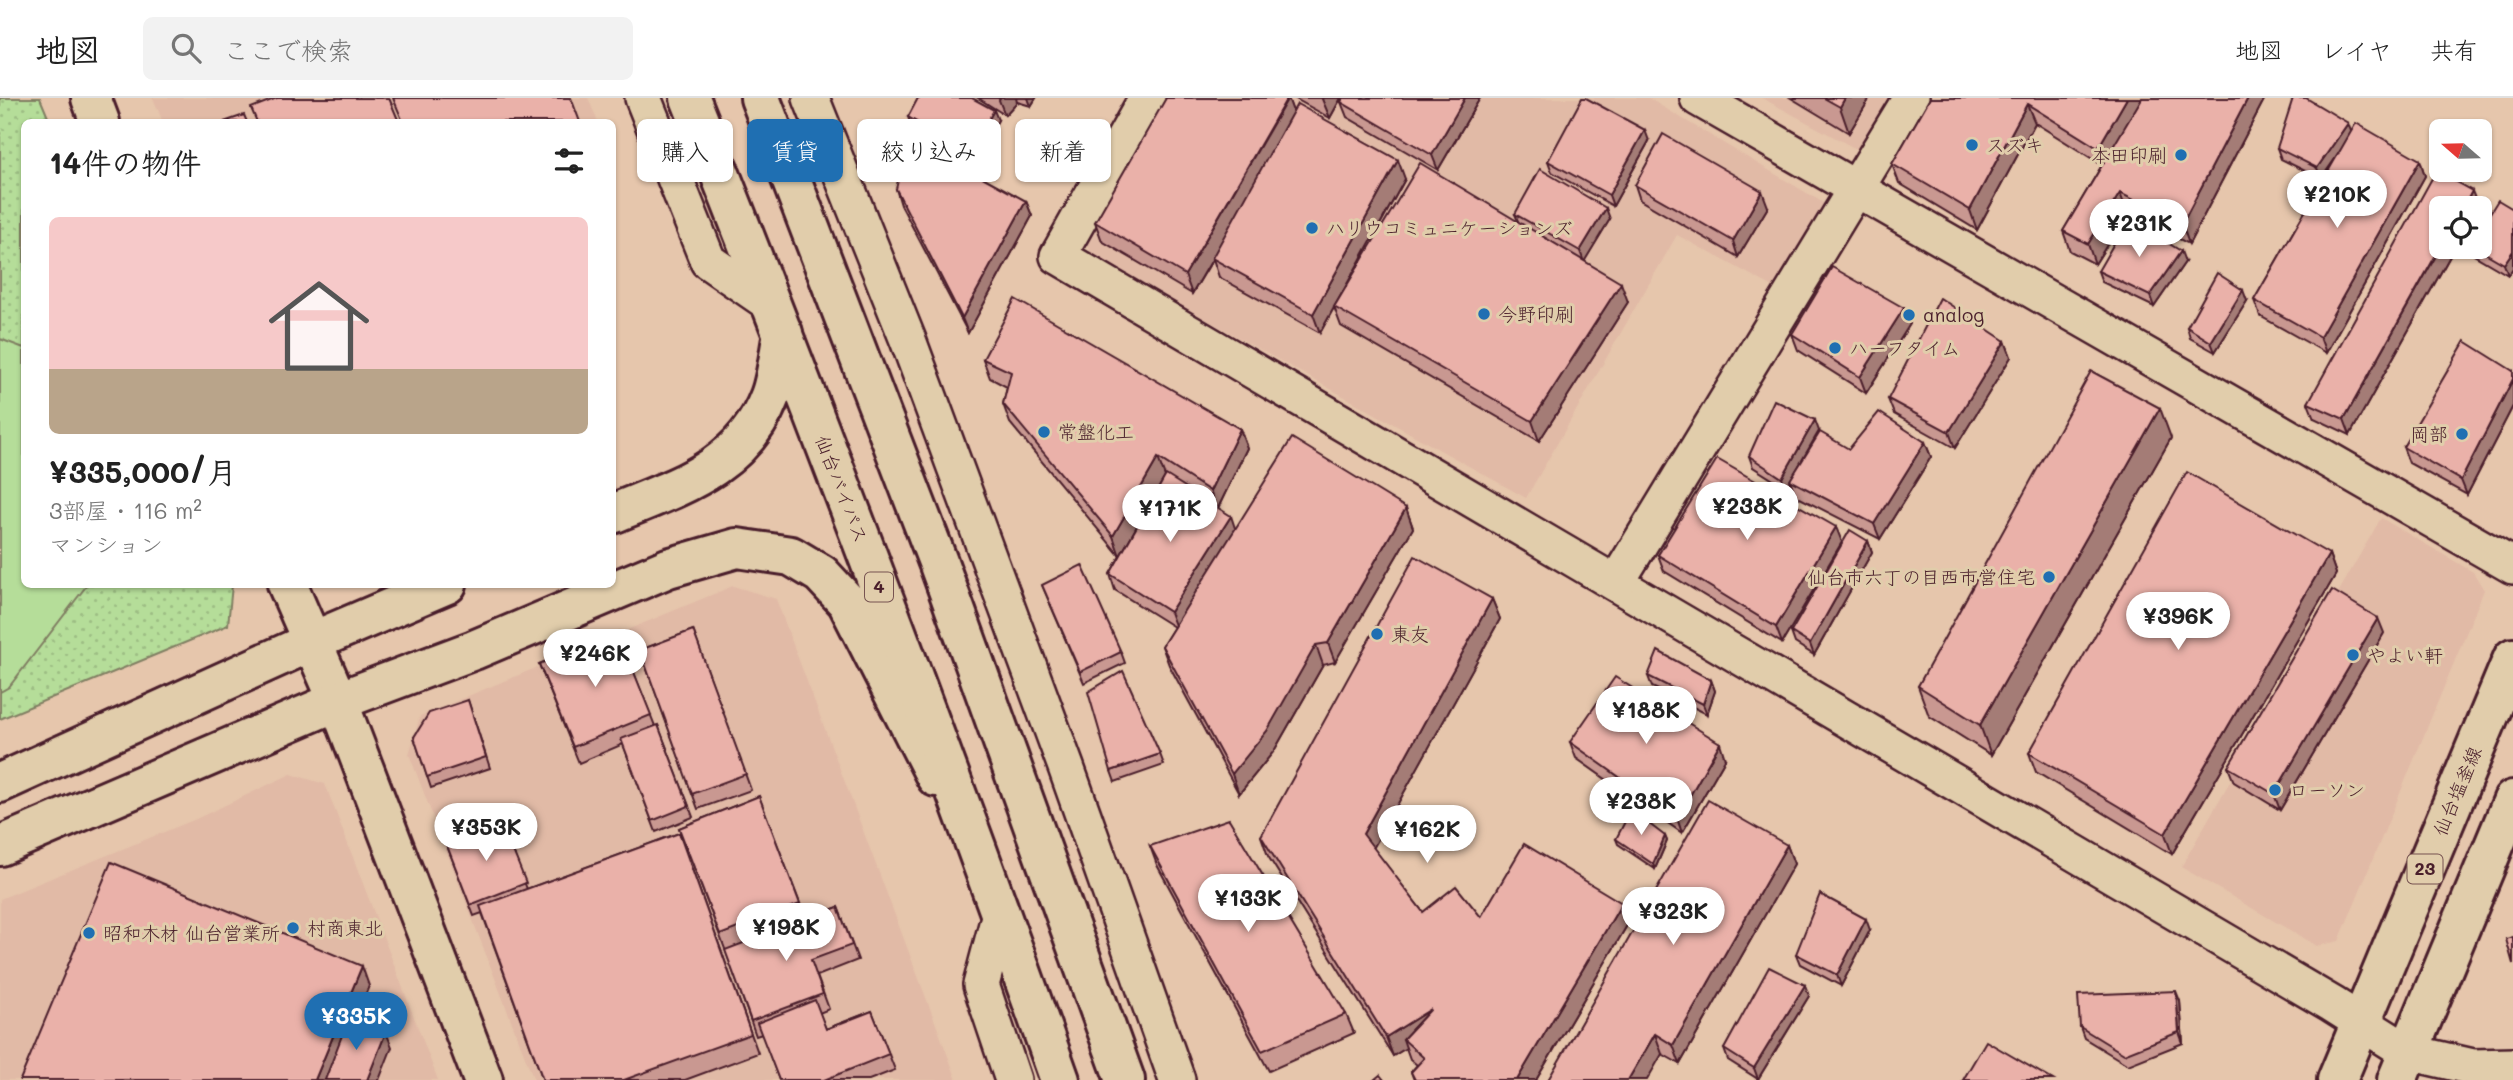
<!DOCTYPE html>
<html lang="ja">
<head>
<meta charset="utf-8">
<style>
	:root { --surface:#fff; --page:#f2f2f2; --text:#222; --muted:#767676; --line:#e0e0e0; --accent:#1f6fb2 }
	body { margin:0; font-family:Mali,"Klee One",sans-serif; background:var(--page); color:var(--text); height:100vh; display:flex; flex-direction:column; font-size:26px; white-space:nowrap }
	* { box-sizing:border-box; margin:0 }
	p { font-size:23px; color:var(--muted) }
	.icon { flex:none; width:38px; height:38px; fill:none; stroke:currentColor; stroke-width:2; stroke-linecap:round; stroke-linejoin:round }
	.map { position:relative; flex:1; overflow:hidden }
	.details { position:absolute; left:21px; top:21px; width:595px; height:469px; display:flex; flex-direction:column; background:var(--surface); border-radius:10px; box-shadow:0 2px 5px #0004 }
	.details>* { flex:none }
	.hud { position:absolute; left:637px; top:21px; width:665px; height:63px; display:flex; gap:14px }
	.needle { width:46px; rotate:290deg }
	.fabs { position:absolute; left:2429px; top:21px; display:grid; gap:14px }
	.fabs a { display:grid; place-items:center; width:63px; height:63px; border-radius:10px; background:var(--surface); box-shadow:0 2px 5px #0004; font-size:35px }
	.price { position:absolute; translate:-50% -60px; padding:0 16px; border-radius:24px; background:#fff; color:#222; font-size:23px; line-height:46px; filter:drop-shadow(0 2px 4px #0008) }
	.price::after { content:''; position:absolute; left:50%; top:42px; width:21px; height:16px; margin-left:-10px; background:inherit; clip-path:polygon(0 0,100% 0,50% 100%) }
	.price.current { background:var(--accent); color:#fff }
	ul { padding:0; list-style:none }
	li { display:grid; align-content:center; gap:14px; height:371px; padding:0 28px }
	li span { display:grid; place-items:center; height:217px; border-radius:10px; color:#555 }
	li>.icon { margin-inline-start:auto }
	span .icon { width:126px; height:126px; fill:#fffc; stroke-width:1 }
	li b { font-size:30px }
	h2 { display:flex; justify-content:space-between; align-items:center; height:84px; padding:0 28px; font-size:30px }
	.pill { padding:0 24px; border-radius:10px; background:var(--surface); box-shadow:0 2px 5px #0004; font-size:24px; line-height:63px }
	.pill.current { background:var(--accent); color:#fff }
	header { display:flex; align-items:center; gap:42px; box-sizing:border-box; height:98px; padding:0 35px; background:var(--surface); border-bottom:2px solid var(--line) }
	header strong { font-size:33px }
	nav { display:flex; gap:38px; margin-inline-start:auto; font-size:24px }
	.search { width:490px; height:63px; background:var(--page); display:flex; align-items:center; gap:18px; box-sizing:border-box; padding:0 24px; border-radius:10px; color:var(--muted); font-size:26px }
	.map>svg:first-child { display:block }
</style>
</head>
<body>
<header>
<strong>地図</strong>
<div class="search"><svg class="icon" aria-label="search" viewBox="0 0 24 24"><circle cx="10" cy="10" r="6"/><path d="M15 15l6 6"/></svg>ここで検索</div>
<nav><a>地図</a><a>レイヤ</a><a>共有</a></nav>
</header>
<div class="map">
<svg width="2513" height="982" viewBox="0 0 2513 982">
	<defs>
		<pattern id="park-dots" width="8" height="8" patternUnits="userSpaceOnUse" patternTransform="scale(1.75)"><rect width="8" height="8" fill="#b5dd99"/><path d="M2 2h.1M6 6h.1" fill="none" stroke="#9dbd84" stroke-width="1.8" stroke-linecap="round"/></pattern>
	</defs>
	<rect width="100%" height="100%" fill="#e6c6ac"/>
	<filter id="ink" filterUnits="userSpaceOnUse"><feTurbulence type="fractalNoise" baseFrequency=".0143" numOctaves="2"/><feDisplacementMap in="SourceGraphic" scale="14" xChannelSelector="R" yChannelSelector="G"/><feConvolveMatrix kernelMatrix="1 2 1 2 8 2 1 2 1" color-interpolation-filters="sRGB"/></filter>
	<g filter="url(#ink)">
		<g fill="#e1baa6">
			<polygon points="153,0 588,0 598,24 163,24"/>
			<polygon points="1165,0 1648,0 1827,107 1777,191 1677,137 1526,400 1092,158 1084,137"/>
			<polygon points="1762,0 1889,0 1858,52"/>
			<polygon points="2381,420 2473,474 2484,492 2339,843 2317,848 2181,769"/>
			<polygon points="733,488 776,501 957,982 534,982 409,656 420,618"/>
			<polygon points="291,676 325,686 438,982 0,982 0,801 196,721"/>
		</g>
		<polygon fill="url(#park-dots)" stroke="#807e62" stroke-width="2" points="0,0 40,0 50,24 24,24 24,486 232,487 228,527 0,621"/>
		<polygon fill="#b5dd99" stroke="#807e62" stroke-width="2" points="0,241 24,250 24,486 87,487 9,589 0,594"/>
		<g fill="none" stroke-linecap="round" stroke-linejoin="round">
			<defs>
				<g id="minor">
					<polyline points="643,0 708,163 772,207"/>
					<polyline points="811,0 908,242 1066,669 1177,982"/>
					<polyline points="1147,0 1058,158 2332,906 2408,954 2473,969 2513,968"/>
					<polyline points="1698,0 2513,468"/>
					<polyline points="1616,485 1911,0"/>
					<polyline points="1000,815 981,887 1013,982"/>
				</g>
				<g id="tertiary">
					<polyline points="91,0 100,24"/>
					<path d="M612,416C677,389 743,370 770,298C777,279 779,255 783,235"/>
					<polyline points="287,486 338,603 483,982"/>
					<polyline points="0,685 311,544 447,486"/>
					<polyline points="0,748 338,603 474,552 668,470 737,450 791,458 821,476 847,504 936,679"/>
				</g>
				<g id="primary">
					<polyline points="2337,982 2513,560"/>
					<polyline points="2397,982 2513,702"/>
				</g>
				<g id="trunk">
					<path d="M690,0C819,325 943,652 1060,982"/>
					<polyline points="760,0 938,464 1125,982"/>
				</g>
			</defs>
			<use href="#minor" stroke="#4a1f2b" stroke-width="40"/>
			<use href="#tertiary" stroke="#4a1f2b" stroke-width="44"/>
			<use href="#primary" stroke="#4a1f2b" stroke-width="44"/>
			<use href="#trunk" stroke="#4a1f2b" stroke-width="44"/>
			<use href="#minor" stroke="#e1cdab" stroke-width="35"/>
			<use href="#tertiary" stroke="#e1cdab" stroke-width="38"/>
			<use href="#primary" stroke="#e1cdab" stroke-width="38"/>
			<use href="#trunk" stroke="#e1cdab" stroke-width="38"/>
		</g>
		<g fill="#c99891" stroke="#4a1f2b" stroke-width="2">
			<polygon points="978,0 1036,0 1031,8 1017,4 1005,17"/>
			<polygon points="1288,0 1293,14 1405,81 1338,203 1518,123 1515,116 1610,121 1584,163 1628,204 1539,343 1341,228 1334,209 1320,235 1219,179 1213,161 1192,196 1102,143 1095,124"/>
			<polygon points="1294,0 1341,0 1330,20"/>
			<polygon points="1343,0 1480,0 1438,72 1347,19 1341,4"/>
			<polygon points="1791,0 1870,0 1849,35"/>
			<polygon points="1930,0 2265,0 2189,146 2127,115 2095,166 2070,153 2063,133 2102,67 2035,25 1977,132 1899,85 1892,66"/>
			<polygon points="908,19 998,22 974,65 912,30"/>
			<polygon points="2351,33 2420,62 2425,78 2326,255 2260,218 2254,202 2338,56 2321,81 2281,61 2277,50"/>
			<polygon points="1649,43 1613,108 1552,74 1548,63"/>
			<polygon points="1635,87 1768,109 1738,159 1640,102"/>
			<polygon points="896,91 1026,103 1032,118 968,235 901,107"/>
			<polygon points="2478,108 2350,337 2314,320 2308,305"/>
			<polygon points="2513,111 2513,170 2508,177 2474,157 2471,149 2480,149"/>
			<polygon points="2185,164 2154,209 2102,184 2098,173"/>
			<polygon points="2247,203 2215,254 2190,240 2187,229"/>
			<polygon points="1904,210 1910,226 1866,295 1798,252 1792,236"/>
			<polygon points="2005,243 2011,259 1955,350 1894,316 1888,301"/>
			<polygon points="983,261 1240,331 1247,350 1218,410 1235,431 1406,410 1413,430 1335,564 1323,567 1274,653 1239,696 1169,567 1162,548 1174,529 1115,492 1110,476 1120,458 1010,325 1003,306 1007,289 990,280"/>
			<polygon points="2513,273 2513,308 2467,397 2409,365 2403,349"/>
			<polygon points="1819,333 1793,378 1849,351 1925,344 1931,359 1880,441 1796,398 1790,382 1786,390 1753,369 1749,358"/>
			<polygon points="2171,340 1991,657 1929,618 1918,588"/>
			<polygon points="1868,443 1872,454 1814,557 1795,545 1791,534"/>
			<polygon points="1842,444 1782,545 1664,473 1658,457"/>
			<polygon points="2329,456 2336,476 2172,756 2036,674 2029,655"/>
			<polygon points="1042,487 1121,554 1125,565 1084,585"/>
			<polygon points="1492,501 1500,521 1373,750 1423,814 1481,819 1622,805 1629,824 1536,982 1414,982 1411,974 1417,967 1410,961 1406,950 1393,958 1268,758 1261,738"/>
			<polygon points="693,532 751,692 698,711 640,552"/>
			<polygon points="618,534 655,628 658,627 693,719 656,734 623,646 579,665 539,566"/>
			<polygon points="2384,535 2280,712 2234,684 2228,669"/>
			<polygon points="1648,578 1711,582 1715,593 1707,616 1652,589"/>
			<polygon points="468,602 490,670 431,690 414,639"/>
			<polygon points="1570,644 1725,661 1682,735 1576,660"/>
			<polygon points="1160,656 1164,667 1115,684 1111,673"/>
			<polygon points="759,698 806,821 838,809 858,862 817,878 829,911 819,915 826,931 872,913 895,972 869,982 779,982 762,936 756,938 725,851 679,730"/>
			<polygon points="501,723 527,791 679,735 758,955 685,982 543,982 482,815 474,818 446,745"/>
			<polygon points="1665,738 1667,743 1655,771 1618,746 1616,741"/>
			<polygon points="1787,747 1794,766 1680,966 1662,956 1548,982"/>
			<polygon points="1150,748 1346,916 1354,935 1269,973 1157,767"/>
			<polygon points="1870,832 1841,888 1800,866 1796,856"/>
			<polygon points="1809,898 1758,981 1728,962 1724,951"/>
			<polygon points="2180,903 2183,945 2128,967 2084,940 2080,929"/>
		</g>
		<g fill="#a47c76" stroke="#4a1f2b" stroke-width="2">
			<polygon points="1001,0 1016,0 1017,4 1005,17 999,2"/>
			<polygon points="1028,0 1036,0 1031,8"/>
			<polygon points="1288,0 1295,19 1192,196 1185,177"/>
			<polygon points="1323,0 1341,0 1330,20 1322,1"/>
			<polygon points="1465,0 1480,0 1438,72 1432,57"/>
			<polygon points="1845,0 1870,0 1849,35 1840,9"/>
			<polygon points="2127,0 2146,0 2105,69 2098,50"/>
			<polygon points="2248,0 2265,0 2189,146 2182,126"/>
			<polygon points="2027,6 2035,25 1977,132 1970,112"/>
			<polygon points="994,12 998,22 974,65 970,54"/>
			<polygon points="2348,25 2352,36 2321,81 2317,70"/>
			<polygon points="1645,32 1649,43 1613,108 1609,97"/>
			<polygon points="1398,62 1405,81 1320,235 1313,216"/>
			<polygon points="2420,62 2425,78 2326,255 2320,239"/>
			<polygon points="1762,93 1768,109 1738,159 1733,143"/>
			<polygon points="2472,93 2478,108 2477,110 2463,110"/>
			<polygon points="2120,95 2127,115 2095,166 2088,146"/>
			<polygon points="1026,103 1032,118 968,235 962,220"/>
			<polygon points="1606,110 1610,121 1584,164 1580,153"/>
			<polygon points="2441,149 2455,149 2350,337 2344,321"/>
			<polygon points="2181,153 2185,164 2154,209 2150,198"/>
			<polygon points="2513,153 2513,170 2508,177 2504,166"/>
			<polygon points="1621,185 1628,204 1539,343 1532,323"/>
			<polygon points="2243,192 2247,203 2215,254 2211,244"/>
			<polygon points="1904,210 1910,226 1866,295 1860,279"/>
			<polygon points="2005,243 2011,259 1955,350 1949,334"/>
			<polygon points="2513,281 2513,308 2467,397 2461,382"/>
			<polygon points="2160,310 2171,340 1991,657 1980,627"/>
			<polygon points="1815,322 1819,333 1786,390 1782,380"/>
			<polygon points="1240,331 1247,350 1217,412 1210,393"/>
			<polygon points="1925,344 1931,359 1880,441 1874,426"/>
			<polygon points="1158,360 1165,379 1120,458 1113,438"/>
			<polygon points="1406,410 1413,430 1335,564 1328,545"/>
			<polygon points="1231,418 1236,433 1176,530 1170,514"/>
			<polygon points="1836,429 1842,444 1782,545 1776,529"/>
			<polygon points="1868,443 1872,454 1814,557 1810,546"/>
			<polygon points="2329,456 2336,476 2172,756 2165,736"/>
			<polygon points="1492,501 1500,521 1370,756 1363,736"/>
			<polygon points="2378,520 2384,535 2280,712 2274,696"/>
			<polygon points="1316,547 1323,567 1274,653 1239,696 1232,676"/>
			<polygon points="1711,582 1715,593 1707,616 1703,606"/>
			<polygon points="1720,645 1725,661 1682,735 1677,720"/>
			<polygon points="1665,738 1667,743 1655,771 1653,766"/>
			<polygon points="1787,747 1794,766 1680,966 1673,947"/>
			<polygon points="1622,805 1629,824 1536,982 1517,982"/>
			<polygon points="1866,821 1870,832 1841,888 1837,877"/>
			<polygon points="362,868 369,888 330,982 315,982"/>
			<polygon points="1805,887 1809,898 1758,981 1754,970"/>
			<polygon points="2176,893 2180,903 2183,945 2179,934"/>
			<polygon points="1431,911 1403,941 1406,950 1393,958 1386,939"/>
			<polygon points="386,934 392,949 379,982 367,982"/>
			<polygon points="1655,936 1662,956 1647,982 1628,982"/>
		</g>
		<g fill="#eab1a9" stroke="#4a1f2b" stroke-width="2">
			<polygon points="277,0 389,0 399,24 257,24 251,10"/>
			<polygon points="393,0 571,0 580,24 403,24"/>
			<polygon points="918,0 972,0 994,12 970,54 908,19"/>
			<polygon points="1166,0 1287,0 1185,177 1095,124"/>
			<polygon points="1343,0 1465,0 1432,57 1341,4"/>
			<polygon points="1582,0 1586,0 1645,32 1609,97 1548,63"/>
			<polygon points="1824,0 1845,0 1840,9"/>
			<polygon points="1930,0 2127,0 2098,50 2027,6 1970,112 1892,66"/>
			<polygon points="2142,0 2248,0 2182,126 2120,95 2088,146 2063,133"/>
			<polygon points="2293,0 2306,0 2348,25 2317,70 2277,50"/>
			<polygon points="1297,6 1398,62 1313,216 1212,160"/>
			<polygon points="244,17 247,24 224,24"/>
			<polygon points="2356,25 2420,62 2320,239 2254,202"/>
			<polygon points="1663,36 1762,93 1733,143 1635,87"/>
			<polygon points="908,38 1026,103 962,220 896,91"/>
			<polygon points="1420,65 1621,185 1532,323 1334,209"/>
			<polygon points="1540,71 1606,110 1580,153 1515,116"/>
			<polygon points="2436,73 2472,93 2463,110 2441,110 2441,148 2344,321 2308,305"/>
			<polygon points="2498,102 2513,111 2513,153 2504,166 2475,149 2480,149 2480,131"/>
			<polygon points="2128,121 2181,153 2150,198 2098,173"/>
			<polygon points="1832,169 1904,210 1860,279 1792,236"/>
			<polygon points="2217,175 2243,192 2211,244 2187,229"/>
			<polygon points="1940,200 2005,243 1949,334 1888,301"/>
			<polygon points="1015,201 1240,331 1210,393 1158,360 1113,438 1003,306 1011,274 983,261"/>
			<polygon points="2465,243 2513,273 2513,281 2461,382 2403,349"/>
			<polygon points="2091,273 2160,310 1980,627 1918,588"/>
			<polygon points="1774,302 1815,322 1782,380 1749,358"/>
			<polygon points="1879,314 1925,344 1874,426 1790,382 1820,334 1849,351"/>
			<polygon points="1292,340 1406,410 1328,545 1316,547 1267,633 1232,676 1162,548"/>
			<polygon points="1717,361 1836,429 1776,529 1658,457"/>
			<polygon points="2187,374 2329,456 2165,736 2029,655"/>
			<polygon points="1166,377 1231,418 1170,514 1110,476"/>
			<polygon points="1850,432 1868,443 1810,546 1791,534"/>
			<polygon points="1415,458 1492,501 1363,736 1423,814 1456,788 1481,819 1524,746 1622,805 1517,982 1415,982 1411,974 1424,960 1403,941 1431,911 1386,939 1261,738"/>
			<polygon points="1082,467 1121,554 1080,574 1042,487"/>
			<polygon points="2332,492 2378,520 2274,696 2228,669"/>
			<polygon points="693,532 746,676 692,696 640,552"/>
			<polygon points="618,534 651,617 573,649 539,566"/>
			<polygon points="1658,553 1711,582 1703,606 1648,578"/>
			<polygon points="1123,573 1160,656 1111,673 1088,594"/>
			<polygon points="1615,579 1720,645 1677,720 1570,644"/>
			<polygon points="468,602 486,659 427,679 414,639 429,615"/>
			<polygon points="658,627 689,708 652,723 621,641"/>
			<polygon points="759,698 800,806 720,837 679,730"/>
			<polygon points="1708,702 1787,747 1673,947 1655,936 1628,982 1548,982"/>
			<polygon points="1631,712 1665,738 1653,766 1616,741"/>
			<polygon points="1229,721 1346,916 1262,953 1150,748"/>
			<polygon points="501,723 526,785 470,807 446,745"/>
			<polygon points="679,735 751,936 624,982 543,982 480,808"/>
			<polygon points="111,764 362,868 315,982 20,982"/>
			<polygon points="1820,796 1866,821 1837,877 1796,856"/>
			<polygon points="838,809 852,847 811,862 823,896 751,923 725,852"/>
			<polygon points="2513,839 2513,866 2506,841"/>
			<polygon points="1769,869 1805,887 1754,970 1724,951"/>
			<polygon points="2176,893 2179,934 2124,956 2080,929 2078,897"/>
			<polygon points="815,902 826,931 872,913 889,956 824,982 779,982 757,925"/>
			<polygon points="349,919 386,934 367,982 325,982"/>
			<polygon points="1986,943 2053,982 1963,982"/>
			<polygon points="1380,977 1384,982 1374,982"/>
		</g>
	</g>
	<g fill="#1f6fb2" stroke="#e1cdab" stroke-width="2.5">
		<circle cx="1972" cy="47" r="7"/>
		<circle cx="2181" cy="57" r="7"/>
		<circle cx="1312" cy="130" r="7"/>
		<circle cx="1484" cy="216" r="7"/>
		<circle cx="1909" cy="217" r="7"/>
		<circle cx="1835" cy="250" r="7"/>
		<circle cx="1044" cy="334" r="7"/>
		<circle cx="2462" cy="336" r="7"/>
		<circle cx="2049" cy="479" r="7"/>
		<circle cx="1377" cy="536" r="7"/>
		<circle cx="2353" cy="557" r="7"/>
		<circle cx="2275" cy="692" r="7"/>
		<circle cx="293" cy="830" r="7"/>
		<circle cx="89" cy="835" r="7"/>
	</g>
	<g text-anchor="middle" stroke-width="6" stroke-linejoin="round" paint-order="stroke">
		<g fill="#e1cdab" stroke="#775351" stroke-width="2">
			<rect x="865" y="474.5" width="28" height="29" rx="5"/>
			<rect x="2407.5" y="756.5" width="35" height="29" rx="5"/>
		</g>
		<g font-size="18" font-weight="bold" fill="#4a1f2b">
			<text x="879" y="495">4</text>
			<text x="2425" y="777">23</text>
		</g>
		<g font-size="19" fill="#4a1f2b" stroke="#e1cdab" text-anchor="start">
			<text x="1986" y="54">スズキ</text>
			<text x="2167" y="64" text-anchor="end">本田印刷</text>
			<text x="1326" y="137">ハリウコミュニケーションズ</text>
			<text x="1498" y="223">今野印刷</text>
			<text x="1923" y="224">analog</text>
			<text x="1849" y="257">ハーフタイム</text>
			<text x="1058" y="341">常盤化工</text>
			<text x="2448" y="343" text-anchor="end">岡部</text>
			<text x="2035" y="486" text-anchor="end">仙台市六丁の目西市営住宅</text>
			<text x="1391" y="543">東友</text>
			<text x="2367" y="564">やよい軒</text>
			<text x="2289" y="699">ローソン</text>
			<text x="307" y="837">村商東北</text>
			<text x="103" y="842">昭和木材 仙台営業所</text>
		</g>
		<g font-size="19" fill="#4a1f2b" stroke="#e1cdab">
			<text transform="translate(842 391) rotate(69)" y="7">仙台バイパス</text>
			<text transform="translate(2457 693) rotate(-67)" y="7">仙台塩釜線</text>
		</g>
	</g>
</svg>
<div class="fabs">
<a><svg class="needle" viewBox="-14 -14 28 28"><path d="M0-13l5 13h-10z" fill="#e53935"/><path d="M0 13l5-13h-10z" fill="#767676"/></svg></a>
<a><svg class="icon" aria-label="locate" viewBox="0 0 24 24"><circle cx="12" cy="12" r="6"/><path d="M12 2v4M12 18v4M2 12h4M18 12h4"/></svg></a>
</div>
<b class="price" style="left:2337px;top:132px">¥210K</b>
<b class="price" style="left:2139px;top:161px">¥231K</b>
<b class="price" style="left:1747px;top:444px">¥238K</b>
<b class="price" style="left:1170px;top:446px">¥171K</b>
<b class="price" style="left:2178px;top:554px">¥396K</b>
<b class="price" style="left:595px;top:591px">¥246K</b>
<b class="price" style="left:1646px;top:648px">¥188K</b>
<b class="price" style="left:1641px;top:739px">¥238K</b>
<b class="price" style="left:486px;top:765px">¥353K</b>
<b class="price" style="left:1427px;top:767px">¥162K</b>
<b class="price" style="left:1248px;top:836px">¥133K</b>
<b class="price" style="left:1673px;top:849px">¥323K</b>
<b class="price" style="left:786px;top:865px">¥198K</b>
<b class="price current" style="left:356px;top:954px">¥335K</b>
<div class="hud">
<a class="pill">購入</a>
<a class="pill current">賃貸</a>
<a class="pill">絞り込み</a>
<a class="pill">新着</a>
</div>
<section class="details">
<h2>14件の物件<svg class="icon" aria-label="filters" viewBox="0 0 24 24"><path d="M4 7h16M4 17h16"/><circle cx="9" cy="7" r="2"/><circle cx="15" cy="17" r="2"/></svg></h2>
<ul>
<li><span style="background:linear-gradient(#f6c9c9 70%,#b9a48a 0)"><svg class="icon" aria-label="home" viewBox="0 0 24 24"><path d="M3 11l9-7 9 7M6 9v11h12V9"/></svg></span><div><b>¥335,000/月</b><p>3部屋 · 116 m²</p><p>マンション</p></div></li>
</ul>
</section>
</div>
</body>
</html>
